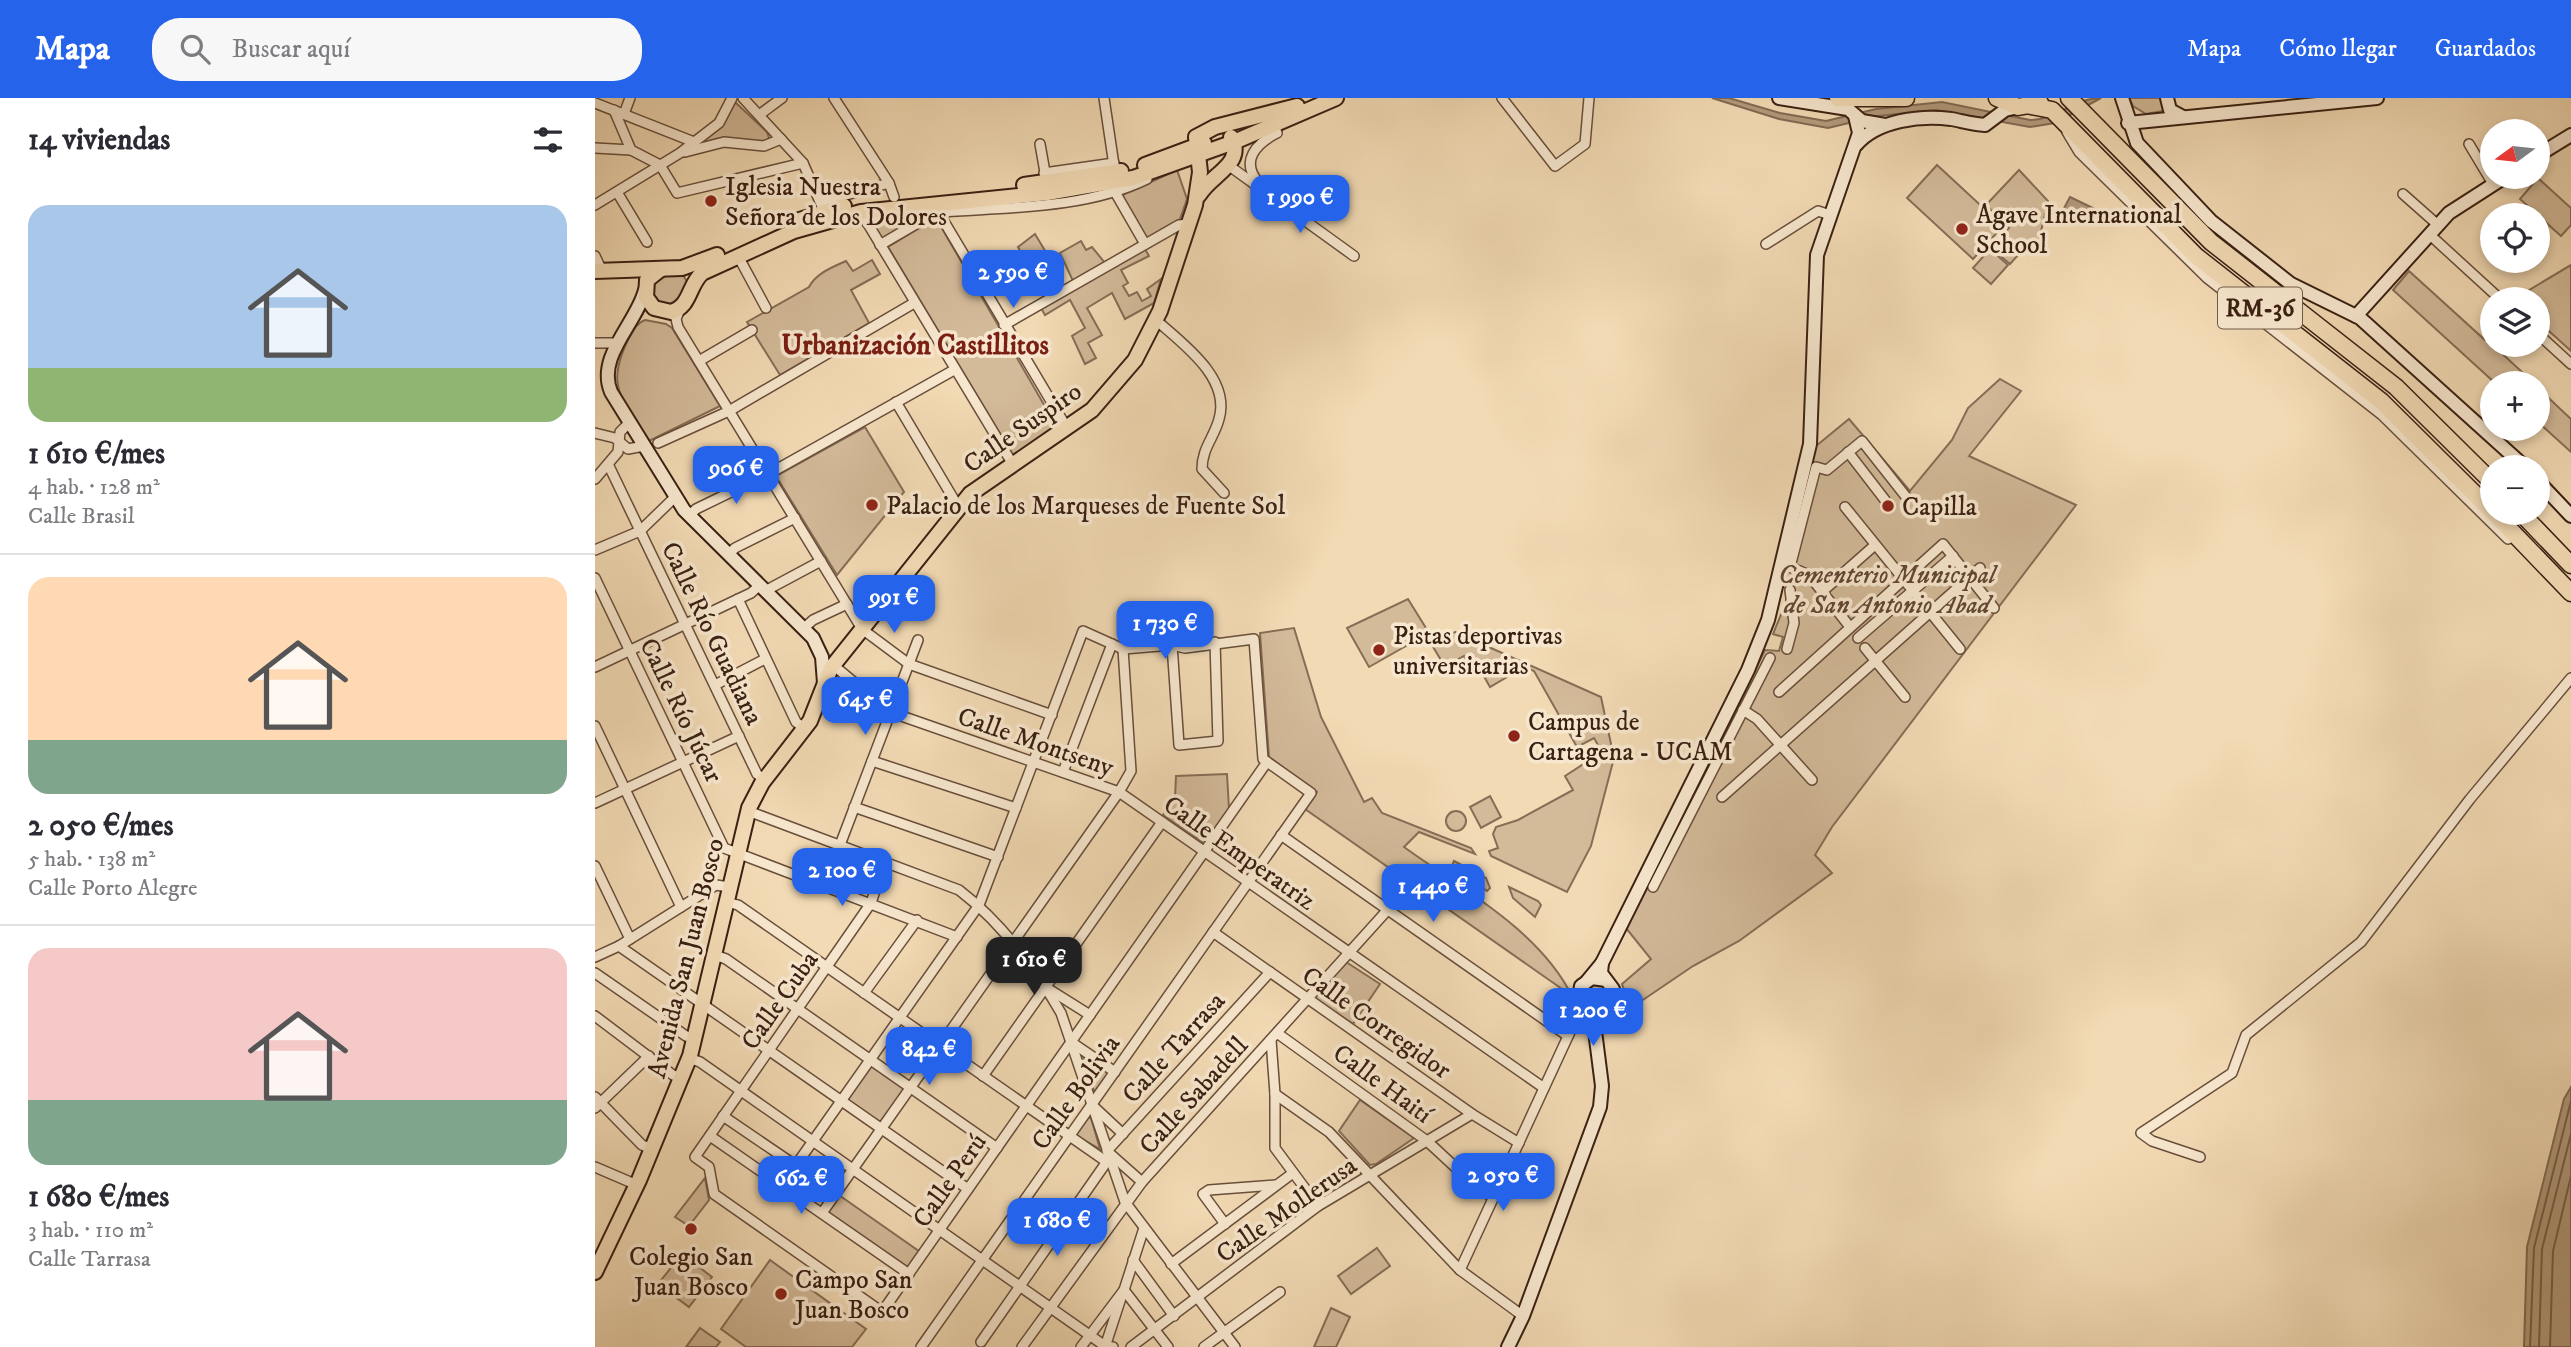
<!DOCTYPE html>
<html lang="es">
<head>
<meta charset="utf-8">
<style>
	:root { --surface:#fff; --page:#f7f7f7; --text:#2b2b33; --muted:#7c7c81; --line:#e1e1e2; --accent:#2563eb }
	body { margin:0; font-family:"IM FELL DW Pica",serif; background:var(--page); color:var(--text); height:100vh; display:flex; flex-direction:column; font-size:26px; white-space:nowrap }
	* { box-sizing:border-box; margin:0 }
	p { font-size:23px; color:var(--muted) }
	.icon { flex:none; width:38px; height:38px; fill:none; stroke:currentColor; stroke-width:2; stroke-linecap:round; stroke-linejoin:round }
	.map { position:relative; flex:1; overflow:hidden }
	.drawer { display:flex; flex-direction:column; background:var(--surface); width:595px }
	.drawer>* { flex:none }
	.needle { width:46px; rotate:255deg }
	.fabs { position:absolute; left:1885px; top:21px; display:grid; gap:14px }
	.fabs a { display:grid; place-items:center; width:70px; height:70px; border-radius:50%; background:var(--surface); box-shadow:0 4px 10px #0003; font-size:35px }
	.price { position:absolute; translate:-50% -60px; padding:0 16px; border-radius:14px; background:var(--accent); color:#fff; font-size:23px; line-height:46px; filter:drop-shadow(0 2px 4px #0008) }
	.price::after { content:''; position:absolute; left:50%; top:42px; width:21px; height:16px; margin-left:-10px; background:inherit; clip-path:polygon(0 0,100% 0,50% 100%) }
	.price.selected { background:#222; color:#fff }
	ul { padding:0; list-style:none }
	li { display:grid; align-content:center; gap:14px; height:371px; padding:0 28px }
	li+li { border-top:2px solid var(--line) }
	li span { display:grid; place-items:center; height:217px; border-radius:21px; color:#555 }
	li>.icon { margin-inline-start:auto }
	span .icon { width:126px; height:126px; fill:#fffc; stroke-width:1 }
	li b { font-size:30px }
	h2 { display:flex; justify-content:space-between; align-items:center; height:84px; padding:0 28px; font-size:30px }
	header { display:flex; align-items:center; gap:42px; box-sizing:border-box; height:98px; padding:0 35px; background:var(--accent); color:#fff }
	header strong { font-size:33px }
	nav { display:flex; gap:38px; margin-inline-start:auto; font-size:24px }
	.search { width:490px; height:63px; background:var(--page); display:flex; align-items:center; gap:18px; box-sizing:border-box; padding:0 24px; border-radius:28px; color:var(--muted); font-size:26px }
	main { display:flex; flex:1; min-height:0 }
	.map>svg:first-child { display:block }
</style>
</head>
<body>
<header>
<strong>Mapa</strong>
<div class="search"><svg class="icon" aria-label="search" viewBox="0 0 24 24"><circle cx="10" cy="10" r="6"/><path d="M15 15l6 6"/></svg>Buscar aquí</div>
<nav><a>Mapa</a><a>Cómo llegar</a><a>Guardados</a></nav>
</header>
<main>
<section class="drawer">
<h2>14 viviendas<svg class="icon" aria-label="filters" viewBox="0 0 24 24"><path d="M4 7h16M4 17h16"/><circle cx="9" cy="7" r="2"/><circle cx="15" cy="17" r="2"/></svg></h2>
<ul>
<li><span style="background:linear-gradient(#a9c7e8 75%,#8fb573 0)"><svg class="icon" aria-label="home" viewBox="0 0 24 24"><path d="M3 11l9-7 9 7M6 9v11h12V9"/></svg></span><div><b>1 610 €/mes</b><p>4 hab. · 128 m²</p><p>Calle Brasil</p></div></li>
<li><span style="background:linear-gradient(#ffd9b3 75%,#7fa58c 0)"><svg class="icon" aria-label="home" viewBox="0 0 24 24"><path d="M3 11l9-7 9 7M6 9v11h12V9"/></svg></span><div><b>2 050 €/mes</b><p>5 hab. · 138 m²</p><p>Calle Porto Alegre</p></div></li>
<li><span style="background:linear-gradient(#f6c9c9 70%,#7fa58c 0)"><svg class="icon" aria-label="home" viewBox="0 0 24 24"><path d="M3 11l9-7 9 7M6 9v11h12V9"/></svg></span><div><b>1 680 €/mes</b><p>3 hab. · 110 m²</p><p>Calle Tarrasa</p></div></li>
</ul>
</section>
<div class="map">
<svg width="1976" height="1249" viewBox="0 0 1976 1249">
	<rect width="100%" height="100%" fill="#f2dab4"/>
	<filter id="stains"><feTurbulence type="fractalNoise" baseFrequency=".00286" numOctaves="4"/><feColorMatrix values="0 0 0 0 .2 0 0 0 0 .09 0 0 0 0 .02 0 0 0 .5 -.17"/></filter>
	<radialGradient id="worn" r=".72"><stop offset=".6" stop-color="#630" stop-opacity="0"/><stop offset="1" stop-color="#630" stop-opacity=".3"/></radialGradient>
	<g fill="#d3ba99" stroke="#866d56" stroke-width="2">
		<polygon points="1534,0 1567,0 1568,13 1551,16 1538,8"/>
		<polygon points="141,5 172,34 174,40 170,44 98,49 136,7"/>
		<polygon points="1342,67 1408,128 1378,161 1312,100"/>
		<polygon points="582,72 592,101 585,121 548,143 523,99"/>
		<polygon points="1424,72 1453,103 1441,155 1432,147 1415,166 1396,150 1414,130 1391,107"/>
		<polygon points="1943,80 1976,110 1976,127 1966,138 1925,101"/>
		<polygon points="340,115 285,147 272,125"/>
		<polygon points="341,120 463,331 419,359 293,149"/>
		<polygon points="440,136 455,161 436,174 423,149"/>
		<polygon points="486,143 491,152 497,149 510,165 478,183 465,155"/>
		<polygon points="550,151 554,158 526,172 533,185 528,188 534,198 542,194 547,203 556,198 552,191 566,181 559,205 530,221 517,195 492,210 507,237 493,245 501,260 490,266 477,238 490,230 475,202 450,217 446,210"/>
		<polygon points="1395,151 1413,167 1396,186 1378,170"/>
		<path d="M277,162L285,176L256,192L274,225L185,277L152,224L214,189C221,175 238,169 251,163L258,173Z"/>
		<polygon points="1976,167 1976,253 1943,223 1942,201 1919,201"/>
		<polygon points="1814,173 1890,242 1897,235 1897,247 1905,247 1902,251 1939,285 1900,285 1798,192"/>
		<polygon points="87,176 93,185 90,205 59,210 54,179"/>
		<path d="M50,222L71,226L77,230L125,308L54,343C29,302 9,290 33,242C38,234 41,225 50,222Z"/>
		<polygon points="1405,281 1426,293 1374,358 1481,407 1237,729 1220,757 1237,775 1144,843 1098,868 1036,910 1027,886 1056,861 1031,830 1170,552 1184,553 1188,539 1178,536 1187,514 1193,513 1188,472 1221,348 1254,321 1315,393 1357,342 1373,310"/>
		<polygon points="1942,289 1976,321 1976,354 1943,324"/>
		<polygon points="270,329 309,394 242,477 181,378"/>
		<polygon points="813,501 834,535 774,569 752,530"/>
		<path d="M699,530L726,619L769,704L777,700L787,715L876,750L880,756L824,734L809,749C867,791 944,832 977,898L710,711L722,694L674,659L665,535Z"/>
		<polygon points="860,534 1006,599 1019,660 996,748 972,794 896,758 894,753 903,750 898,736 901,729 923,722 978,692 970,678 1007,654 999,640 982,649 939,573 929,569 895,589 881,564 874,567 869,558 850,569 837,547"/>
		<polygon points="632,676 634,711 610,746 568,717 580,700 581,678"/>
		<polygon points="895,698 906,719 886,730 875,709"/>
		<circle cx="861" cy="723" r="10"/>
		<polygon points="859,763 891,780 895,790 892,793 857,768"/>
		<polygon points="914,789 943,803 946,807 940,819 918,800"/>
		<polygon points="748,862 785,886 758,926 716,898"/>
		<polygon points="993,882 1018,891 1007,915 984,901"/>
		<polygon points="488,957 514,974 500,993 499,993"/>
		<polygon points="274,961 315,990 287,1030 246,1003"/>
		<polygon points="765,1002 819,1040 781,1066 775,1067 744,1033"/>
		<polygon points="491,1019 496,1020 505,1051 480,1037"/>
		<polygon points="110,1080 114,1102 94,1128 80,1119"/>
		<polygon points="241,1095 328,1156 314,1176 227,1115"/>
		<polygon points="782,1150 795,1168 756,1196 743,1178"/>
		<polygon points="87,1156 117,1179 94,1209 63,1186"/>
		<polygon points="175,1162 271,1231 257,1249 151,1249 126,1231"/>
		<polygon points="736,1210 755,1219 741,1249 719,1249"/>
		<polygon points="105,1230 125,1244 121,1249 91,1249"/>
	</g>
	<g fill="#b39b7d" stroke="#836a53" stroke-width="2">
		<path d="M1117,0H1134L1185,15L1231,23L1281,11L1347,4L1435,22C1462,22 1479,0 1506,0L1460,25L1435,29L1341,12L1283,18L1233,30L1184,21Z"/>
		<polygon points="1475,99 1502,112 1495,126 1468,112"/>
		<polygon points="1976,989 1976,1249 1929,1249 1932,1149 1969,1001"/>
	</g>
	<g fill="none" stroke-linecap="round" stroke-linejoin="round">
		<g stroke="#765e48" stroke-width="2">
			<polyline points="1935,1249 1939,1150 1976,1003"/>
			<polyline points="1944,1249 1947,1151 1976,1036"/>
			<polyline points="1955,1249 1958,1153 1976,1078"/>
		</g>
		<defs>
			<g id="street">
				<polyline points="148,0 208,65 229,113"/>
				<polyline points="239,0 294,85 299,99"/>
				<polyline points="509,0 520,74"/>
				<polyline points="907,0 960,68 990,46 994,0"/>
				<polyline points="0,5 99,44"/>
				<polyline points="19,12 36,52 65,67 82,95 208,65"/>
				<polyline points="29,16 35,0"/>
				<polyline points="164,17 187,0"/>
				<polyline points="1472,34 1484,54 1612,180 1787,317 1913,441"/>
				<polyline points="445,46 451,80"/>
				<polyline points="1874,46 1898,86"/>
				<polyline points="0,50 36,52"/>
				<polyline points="90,54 129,44 169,48 186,41"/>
				<polyline points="633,67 759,158"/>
				<polyline points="449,75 519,65"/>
				<path d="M664,85C644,63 662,45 682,35L679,27"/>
				<polyline points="22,94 52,144"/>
				<polyline points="520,94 550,146"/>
				<polyline points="1808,96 1843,127"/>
				<polyline points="226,104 294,85"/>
				<polyline points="0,107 85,55 124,25 137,0"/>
				<polyline points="344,115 472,330"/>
				<polyline points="270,121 417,365"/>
				<path d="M272,125C295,117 322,116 346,114C413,109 490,111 552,81"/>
				<polyline points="1834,136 1905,201"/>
				<polyline points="1171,146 1223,113 1235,117"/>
				<polyline points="285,147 338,116"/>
				<polyline points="0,158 7,173"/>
				<polyline points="143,158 171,210"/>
				<polyline points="85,211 81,221 83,229 267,531 314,566 457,617"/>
				<path d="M561,222C588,246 636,280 624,321C619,340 607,350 607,371L629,395"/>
				<polyline points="409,227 584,127 593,126"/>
				<polyline points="1942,235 1976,266"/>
				<polyline points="0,245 23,245"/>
				<polyline points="104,263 157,232"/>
				<polyline points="301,304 361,405 367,406"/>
				<polyline points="0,335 20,340 33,351 49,348"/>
				<polyline points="63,345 134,313 319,205"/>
				<polyline points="1253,354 1290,402"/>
				<polyline points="13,366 162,676 170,682"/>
				<polyline points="0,381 23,354 25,334 34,325"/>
				<polyline points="1250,409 1365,551"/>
				<polyline points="94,418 101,411 177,374 359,272"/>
				<polyline points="0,452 45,433 80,399"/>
				<polyline points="134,456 140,450 200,420"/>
				<polyline points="0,480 129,750 362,839"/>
				<polyline points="170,493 226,463"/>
				<polyline points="1228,493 1280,447"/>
				<polyline points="143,501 201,624 210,631"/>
				<polyline points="1255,529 1214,477 1195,469 1221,369 1232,372 1267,343 1312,400"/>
				<polyline points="209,530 218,522 252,506"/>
				<polyline points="1263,540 1358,458"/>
				<polyline points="577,547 584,647 623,643 620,544"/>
				<polyline points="1270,550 1310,599"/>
				<polyline points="1192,551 1199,525 1195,492"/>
				<polyline points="238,567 295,614 524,694 949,990"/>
				<polyline points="0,569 156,495 165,487"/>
				<polyline points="120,587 170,561"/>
				<polyline points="1184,594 1348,446 1399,510"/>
				<polyline points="1148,612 1162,621 1217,682"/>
				<polyline points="0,628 86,809"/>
				<polyline points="277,663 421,710"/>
				<polyline points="468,674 517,546"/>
				<polyline points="1127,699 1385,470"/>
				<polyline points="0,705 144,638"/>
				<polyline points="259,709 403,759"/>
				<path d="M153,713L364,792C406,824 440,870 466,915L530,1104L640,1249"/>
				<polyline points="686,737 973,938"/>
				<polyline points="245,747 323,542"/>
				<polyline points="290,762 276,805 100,1059 114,1069 119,1096 287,1214 672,664"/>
				<polyline points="0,768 35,841"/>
				<polyline points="1058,789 1175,560"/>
				<polyline points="131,804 143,807 512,1064"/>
				<polyline points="618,834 877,1016 924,1045"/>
				<polyline points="24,848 373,1091"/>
				<polyline points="120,857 131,861 402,1050"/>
				<polyline points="0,859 24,848 121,787 134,789"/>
				<polyline points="0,875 91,938 100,941"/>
				<polyline points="452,890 495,917"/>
				<polyline points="269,895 322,822"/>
				<polyline points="0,918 78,977 87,980"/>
				<polyline points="682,935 832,1043 886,1093 899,1099"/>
				<polyline points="676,942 680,996 680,1050 723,1108"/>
				<polyline points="476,944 520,974"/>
				<polyline points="94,960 105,964 510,1248 518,1249"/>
				<polyline points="388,978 567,724"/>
				<polyline points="680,996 734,1034 865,1172 928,1218"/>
				<polyline points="0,999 47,1047 57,1051"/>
				<polyline points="498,1008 528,1036"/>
				<polyline points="0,1010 54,958"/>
				<polyline points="128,1018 241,1095"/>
				<polyline points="115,1038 314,1176"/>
				<polyline points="1605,1059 1557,1043 1546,1035 1637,975 1651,937 1766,844 1875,701 1976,580"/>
				<polyline points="0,1069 42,1087"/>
				<polyline points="547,1084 512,1053 675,874"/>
				<polyline points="187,1087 384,807 488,533 528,551 577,547 590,550 659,541 668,661 716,695 326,1249"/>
				<polyline points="227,1115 524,694 536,673 528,551"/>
				<polyline points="630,1126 608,1096 614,1092 681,1087"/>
				<polyline points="538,1162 579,1218"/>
				<polyline points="576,1166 698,1075"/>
				<polyline points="865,1172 981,921 985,905"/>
				<polyline points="529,1192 573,1249"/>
				<polyline points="386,1244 513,1062"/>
				<polyline points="427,1249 547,1084 816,786"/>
				<polyline points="486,1249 529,1192 549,1130"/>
				<polyline points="510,1249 526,1200"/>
				<polyline points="536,1249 723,1108 877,1016"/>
				<polyline points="609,1249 685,1194"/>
			</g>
			<g id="secondary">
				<polyline points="1184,0 1253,11 1267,23 1290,27"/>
				<polyline points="1527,0 1542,45 1616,123 1696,186 1765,220 1930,369"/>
				<polyline points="1572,0 1575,12 1588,19"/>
				<polyline points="1533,25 1782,0"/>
				<path d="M1261,47C1282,22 1326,17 1356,21C1367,23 1378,26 1390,27L1410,12L1423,9"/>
				<polyline points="1942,58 1976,37"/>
				<path d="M50,192C42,225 1,258 16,294L89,412L218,540L227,559L229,585"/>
				<polyline points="1761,218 1854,115 1910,79"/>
				<polyline points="1942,382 1976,418"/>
				<polyline points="1007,865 1006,875 1018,891 1018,904 1007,915 992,913 984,901 986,888 997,880 1011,882"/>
				<polyline points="993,882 1007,865 1153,572 1173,522 1215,346 1222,157 1264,35 1260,18"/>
				<polyline points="913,1249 928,1218 1005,1009 1007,988 1000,933"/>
			</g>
			<g id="primary">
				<polyline points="550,67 609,45"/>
				<polyline points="429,87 526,73"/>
				<path d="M604,97C616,76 651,66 636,39"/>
				<polyline points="195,125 249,108"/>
				<path d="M66,171L52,182L51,199L59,210L76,214C96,208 93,188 107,175L199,133L266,114L452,95L538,80L639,44L741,0"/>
				<polyline points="0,173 87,170 122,157"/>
				<polyline points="0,1174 44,1082 95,958 154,710 167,685 215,623 236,570 375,396 497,312 540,262 565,213 600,107 605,74 601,39 620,29 702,8"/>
			</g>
			<g id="highway">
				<polyline points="1243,0 1311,0"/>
				<polyline points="1402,0 1423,9 1445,5"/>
				<polyline points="1474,0 1616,144 1801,289 1897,384"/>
				<polyline points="1436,8 1457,12 1601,158 1786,303 1897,413"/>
				<polyline points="1899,415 1976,495"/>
				<polyline points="1926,415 1976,467"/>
			</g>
		</defs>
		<use href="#street" stroke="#684e3b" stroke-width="12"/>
		<use href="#secondary" stroke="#3a2013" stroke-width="16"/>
		<use href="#primary" stroke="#3a2013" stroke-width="18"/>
		<use href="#highway" stroke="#3a2013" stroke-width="19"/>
		<use href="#street" stroke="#f7e7ce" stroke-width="9"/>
		<use href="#secondary" stroke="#f7e7ce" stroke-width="12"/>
		<use href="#primary" stroke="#f2dab4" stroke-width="14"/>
		<use href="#highway" stroke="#f2dab4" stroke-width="16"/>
	</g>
	<g fill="#8f2418" stroke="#f7e7ce" stroke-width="2.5">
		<circle cx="116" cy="103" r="7"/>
		<circle cx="1367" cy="131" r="7"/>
		<circle cx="277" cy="407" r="7"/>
		<circle cx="1293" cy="408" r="7"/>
		<circle cx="784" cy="552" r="7"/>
		<circle cx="919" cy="638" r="7"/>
		<circle cx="96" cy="1131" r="7"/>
		<circle cx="186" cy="1196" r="7"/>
	</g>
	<g text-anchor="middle" stroke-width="7" stroke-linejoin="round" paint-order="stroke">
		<rect fill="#f7e7ce" stroke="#735c4b" stroke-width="2" x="1623" y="189.5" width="84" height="41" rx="5"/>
		<g font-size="24" font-weight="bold" fill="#3a2013">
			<text x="1665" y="218">RM-36</text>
		</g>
		<g font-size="26" fill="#3a2013" stroke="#f7e7ce" text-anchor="start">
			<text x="130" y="97">Iglesia Nuestra<tspan x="130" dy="30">Señora de los Dolores</tspan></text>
			<text x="1381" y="125">Agave International<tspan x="1381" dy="30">School</tspan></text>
			<text x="291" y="416">Palacio de los Marqueses de Fuente Sol</text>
			<text x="1307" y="417">Capilla</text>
			<text x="798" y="546">Pistas deportivas<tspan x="798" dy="30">universitarias</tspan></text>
			<text x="933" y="632">Campus de<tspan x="933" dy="30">Cartagena - UCAM</tspan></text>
			<text x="96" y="1167" text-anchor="middle">Colegio San<tspan x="96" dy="30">Juan Bosco</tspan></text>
			<text x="200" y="1190">Campo San<tspan x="200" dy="30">Juan Bosco</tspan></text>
		</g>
		<g font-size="26" fill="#3a2013" stroke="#f7e7ce">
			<text transform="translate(427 329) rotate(-35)" y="9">Calle Suspiro</text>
			<text transform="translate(118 535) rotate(64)" y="9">Calle Río Guadiana</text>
			<text transform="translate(87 612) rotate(64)" y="9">Calle Río Júcar</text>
			<text transform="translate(441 643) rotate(19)" y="9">Calle Montseny</text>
			<text transform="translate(645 754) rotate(35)" y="9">Calle Emperatriz</text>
			<text transform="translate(90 860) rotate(-76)" y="9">Avenida San Juan Bosco</text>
			<text transform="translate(184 902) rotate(-55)" y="9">Calle Cuba</text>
			<text transform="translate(782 924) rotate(35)" y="9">Calle Corregidor</text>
			<text transform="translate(578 949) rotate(-48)" y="9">Calle Tarrasa</text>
			<text transform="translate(788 985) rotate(36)" y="9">Calle Haití</text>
			<text transform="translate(480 994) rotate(-55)" y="9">Calle Bolivia</text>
			<text transform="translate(598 997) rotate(-48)" y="9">Calle Sabadell</text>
			<text transform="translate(354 1082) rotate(-55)" y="9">Calle Perú</text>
			<text transform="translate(691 1111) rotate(-35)" y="9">Calle Mollerusa</text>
		</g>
		<g font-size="26" font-style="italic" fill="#604634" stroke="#f7e7ce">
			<text x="1292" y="485">Cementerio Municipal<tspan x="1292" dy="30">de San Antonio Abad</tspan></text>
		</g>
		<g font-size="28" font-weight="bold" fill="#7a1f14" stroke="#f7e7ce">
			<text x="320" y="256">Urbanización Castillitos</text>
		</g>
	</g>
	<rect width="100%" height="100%" filter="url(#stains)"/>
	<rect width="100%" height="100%" fill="url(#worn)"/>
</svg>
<div class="fabs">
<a><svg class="needle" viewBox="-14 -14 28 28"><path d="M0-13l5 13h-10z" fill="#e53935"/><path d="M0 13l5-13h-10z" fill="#7c7c81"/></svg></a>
<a><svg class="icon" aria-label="locate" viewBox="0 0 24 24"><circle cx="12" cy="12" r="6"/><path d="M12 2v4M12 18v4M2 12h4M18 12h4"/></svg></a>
<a><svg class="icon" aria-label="layers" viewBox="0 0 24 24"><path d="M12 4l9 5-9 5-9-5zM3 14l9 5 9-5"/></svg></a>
<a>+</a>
<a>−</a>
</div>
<b class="price" style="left:705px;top:137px">1 990 €</b>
<b class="price" style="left:418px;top:212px">2 590 €</b>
<b class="price" style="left:141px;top:408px">906 €</b>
<b class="price" style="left:299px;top:537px">991 €</b>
<b class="price" style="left:570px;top:563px">1 730 €</b>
<b class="price" style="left:270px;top:639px">645 €</b>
<b class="price" style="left:247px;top:810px">2 100 €</b>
<b class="price" style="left:838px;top:826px">1 440 €</b>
<b class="price selected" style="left:439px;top:899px">1 610 €</b>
<b class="price" style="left:998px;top:950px">1 200 €</b>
<b class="price" style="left:334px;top:989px">842 €</b>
<b class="price" style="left:908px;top:1115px">2 050 €</b>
<b class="price" style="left:206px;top:1118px">662 €</b>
<b class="price" style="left:462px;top:1160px">1 680 €</b>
</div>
</main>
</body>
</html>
